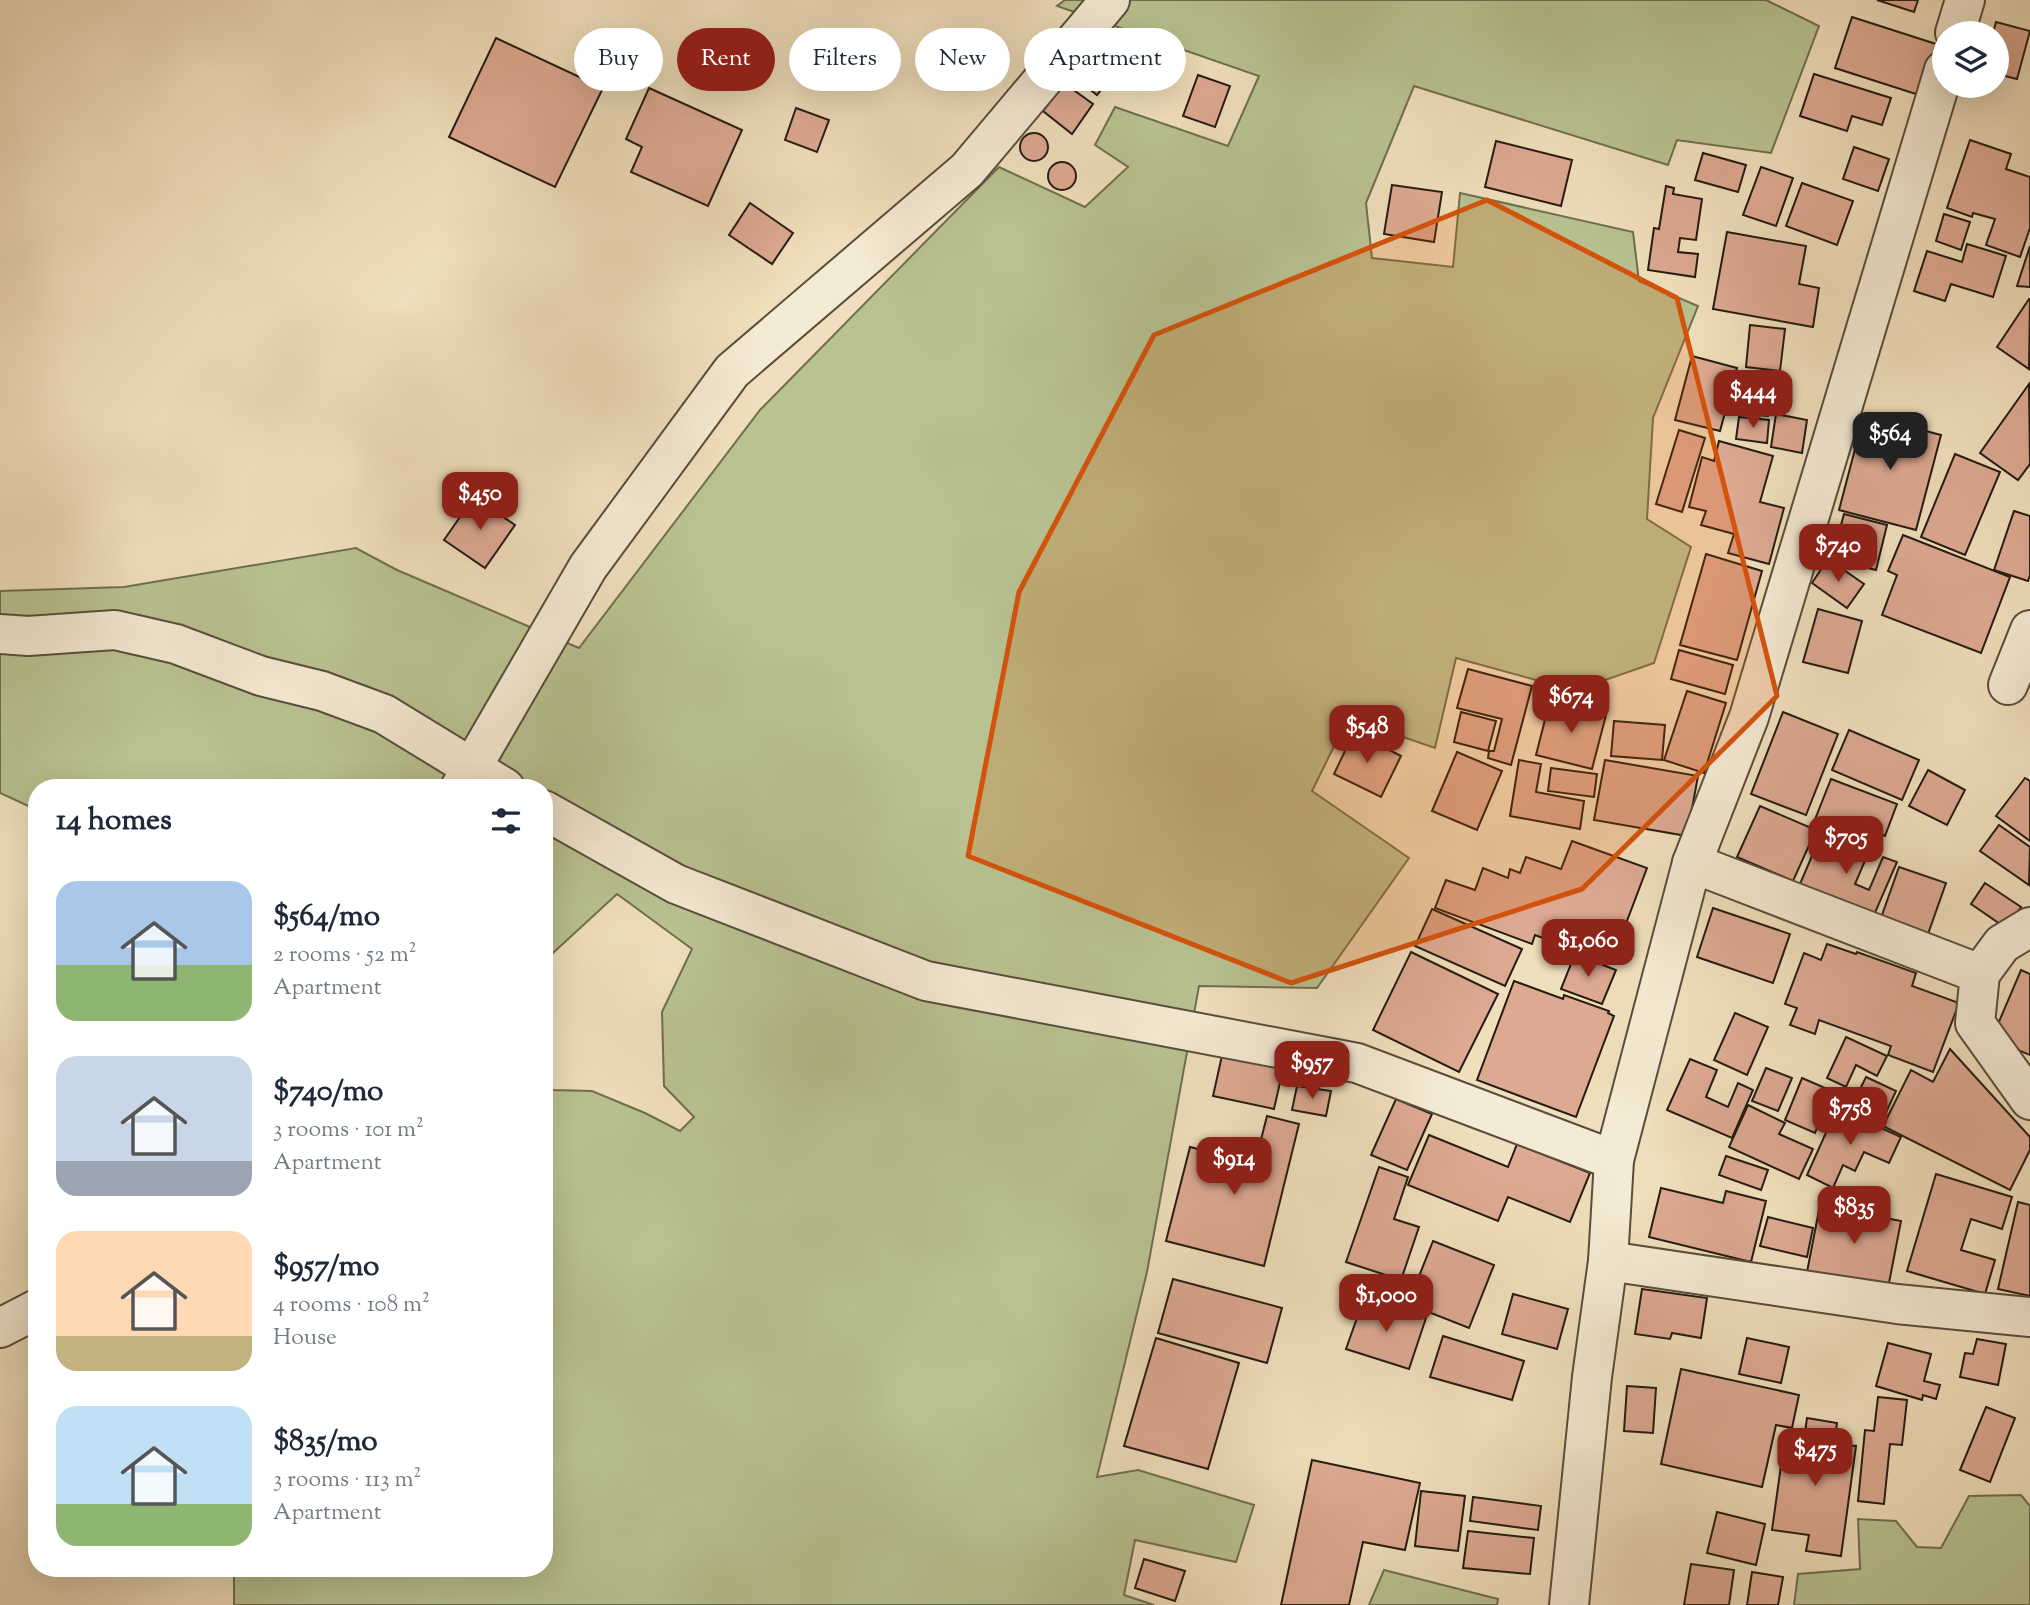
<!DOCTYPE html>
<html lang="en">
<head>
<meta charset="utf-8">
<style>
	:root { --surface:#fff; --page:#f6f6f7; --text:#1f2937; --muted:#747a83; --accent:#8f2418 }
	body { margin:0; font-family:"Sorts Mill Goudy",serif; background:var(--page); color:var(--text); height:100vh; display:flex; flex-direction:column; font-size:26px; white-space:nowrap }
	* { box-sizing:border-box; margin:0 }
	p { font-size:23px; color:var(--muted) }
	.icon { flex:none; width:38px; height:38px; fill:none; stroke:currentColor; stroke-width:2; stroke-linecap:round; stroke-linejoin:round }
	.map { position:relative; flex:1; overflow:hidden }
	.side { position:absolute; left:28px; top:779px; width:525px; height:798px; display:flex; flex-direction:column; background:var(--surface); border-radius:28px; box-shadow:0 7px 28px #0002 }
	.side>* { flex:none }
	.banner { position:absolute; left:574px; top:28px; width:665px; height:63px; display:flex; gap:14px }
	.tools { position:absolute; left:1932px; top:21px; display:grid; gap:14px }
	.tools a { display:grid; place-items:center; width:77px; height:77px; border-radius:50%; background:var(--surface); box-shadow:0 7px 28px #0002; font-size:35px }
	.price { position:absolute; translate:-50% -60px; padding:0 16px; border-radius:14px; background:var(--accent); color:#fff; font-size:23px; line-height:46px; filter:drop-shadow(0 2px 4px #0008) }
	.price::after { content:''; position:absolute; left:50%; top:42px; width:21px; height:16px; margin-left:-10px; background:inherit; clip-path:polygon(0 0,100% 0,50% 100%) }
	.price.selected { background:#222; color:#fff }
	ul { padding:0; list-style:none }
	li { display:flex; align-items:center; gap:21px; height:175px; padding:0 28px }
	li span { display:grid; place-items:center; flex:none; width:196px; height:140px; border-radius:21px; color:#555 }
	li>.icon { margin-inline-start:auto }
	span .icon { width:84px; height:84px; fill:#fffc; stroke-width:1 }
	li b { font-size:30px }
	h2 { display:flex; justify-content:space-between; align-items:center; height:84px; padding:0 28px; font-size:30px }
	.chip { padding:0 24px; border-radius:32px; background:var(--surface); box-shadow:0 7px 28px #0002; font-size:24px; line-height:63px }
	.chip.selected { background:var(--accent); color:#fff }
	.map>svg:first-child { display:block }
</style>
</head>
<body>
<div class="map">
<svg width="2030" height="1605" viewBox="0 0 2030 1605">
	<rect width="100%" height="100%" fill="#f0dfbc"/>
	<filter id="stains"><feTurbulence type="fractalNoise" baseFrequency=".00286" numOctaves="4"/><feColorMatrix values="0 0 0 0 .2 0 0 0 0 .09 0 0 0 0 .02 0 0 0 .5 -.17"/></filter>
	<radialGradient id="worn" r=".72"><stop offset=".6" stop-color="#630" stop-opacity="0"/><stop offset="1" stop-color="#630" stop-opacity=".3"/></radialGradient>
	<g fill="#b9c291" stroke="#6f6f51" stroke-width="2">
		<polygon points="1065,0 1766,0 1819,26 1771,153 1677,140 1668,165 1414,86 1366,203 1372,258 1453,267 1460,193 1633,232 1639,281 1698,306 1653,418 1647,519 1691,547 1654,663 1605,680 1594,696 1456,658 1435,748 1348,718 1312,791 1409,858 1317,988 1199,986 1147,1272 1097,1477 1138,1470 1254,1505 1236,1562 1135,1540 1124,1595 1154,1605 234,1605 234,1568 544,1568 544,1080 553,1090 592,1091 645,1113 680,1131 694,1117 664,1086 662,1012 692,949 617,894 553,953 544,952 544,788 37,788 37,810 0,793 0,591 124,587 356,548 397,570 579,648 760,410 999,167 1085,207 1128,167 1095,145 1115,107 1228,146 1259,76 1057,6"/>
		<polygon points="2021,1495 2030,1506 2030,1605 1794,1605 1798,1574 1860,1569 1858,1519 1896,1521 1917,1547 1941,1548 1969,1496"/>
		<polygon points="1384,1570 1498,1599 1497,1605 1369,1605"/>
	</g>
	<g fill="#dda992" stroke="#251c11" stroke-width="2">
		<polygon points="1877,0 1918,0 1914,12"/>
		<polygon points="1852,17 1936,44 1919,95 1835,68"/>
		<polygon points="1996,22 2030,31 2017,79 1997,74 1997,33 1993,33"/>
		<polygon points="496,38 603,88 555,187 449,137"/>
		<polygon points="1090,53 1115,72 1097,95 1073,76"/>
		<polygon points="1814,74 1891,98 1882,125 1852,116 1847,131 1800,116"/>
		<polygon points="1198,75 1230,86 1215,127 1183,116"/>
		<polygon points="1064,83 1093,104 1072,134 1043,111"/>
		<polygon points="649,88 742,130 708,206 631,172 642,147 626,139"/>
		<polygon points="796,108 829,120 817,152 785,140"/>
		<circle cx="1034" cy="147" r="14"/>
		<polygon points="1970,140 2011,154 2006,169 2030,177 2030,228 2020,257 1986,245 1995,219 1973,213 1972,217 1947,208"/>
		<polygon points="1496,141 1572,160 1561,206 1485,187"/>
		<polygon points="1854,147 1889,159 1878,191 1843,179"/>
		<polygon points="1703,153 1746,165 1738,192 1695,180"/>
		<circle cx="1062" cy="176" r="14"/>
		<polygon points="1761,167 1793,178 1776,226 1743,215"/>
		<polygon points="1802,183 1853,201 1837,245 1786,226"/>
		<polygon points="1392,185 1442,192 1434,242 1384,234"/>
		<polygon points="1666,186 1674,188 1673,194 1702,199 1696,240 1680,238 1678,252 1698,254 1695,277 1648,270 1654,228 1659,229"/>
		<polygon points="750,203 793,233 772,264 729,235"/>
		<polygon points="1944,214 1970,222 1961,250 1936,241"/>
		<polygon points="1727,232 1806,246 1799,284 1819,288 1813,327 1713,309"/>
		<polygon points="1967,244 2006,256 1993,297 1951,284 1945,301 1914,291 1927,251 1962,262"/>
		<polygon points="2030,246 2030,287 2017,286"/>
		<polygon points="2029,299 2030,300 2029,369 1997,347"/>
		<polygon points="1750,325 1785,329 1780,371 1746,367"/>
		<polygon points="1692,356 1737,368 1720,431 1675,420"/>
		<polygon points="1739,373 1785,378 1782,408 1769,406 1768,416 1735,413"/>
		<polygon points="2029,384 2030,464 2018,480 1980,453"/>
		<polygon points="1776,414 1807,420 1802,453 1771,447"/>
		<polygon points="1864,415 1941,435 1916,530 1839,510"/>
		<polygon points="1739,417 1769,420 1767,443 1736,439"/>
		<polygon points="1679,430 1705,438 1682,512 1656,504"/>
		<polygon points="1719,441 1773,456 1760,502 1784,508 1769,564 1728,553 1734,534 1701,525 1706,511 1689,507 1702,457 1714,461"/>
		<polygon points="1955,454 2000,472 1965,555 1921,537"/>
		<polygon points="474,497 515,525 485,568 444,540"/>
		<polygon points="2014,511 2030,516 2030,575 2028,581 1994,570"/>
		<polygon points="1844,514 1887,525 1876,570 1832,559"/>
		<polygon points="1903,535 2010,577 1981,653 1882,615 1897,575 1888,571"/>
		<polygon points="1706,554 1762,571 1737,660 1680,645"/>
		<polygon points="1828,559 1864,584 1847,608 1812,583"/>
		<polygon points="1818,609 1862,621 1848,673 1803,662"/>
		<polygon points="1679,650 1733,665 1725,694 1671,679"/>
		<polygon points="1468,669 1532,686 1511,765 1488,758 1489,751 1494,751 1502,719 1457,708"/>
		<polygon points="1687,691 1726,703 1704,773 1664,760"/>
		<polygon points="1550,700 1606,715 1592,769 1536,755"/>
		<polygon points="1461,712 1496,721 1488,751 1454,742"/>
		<polygon points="1783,712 1838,734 1806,815 1751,794"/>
		<polygon points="1614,721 1665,725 1662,760 1611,756"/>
		<polygon points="1849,730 1919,760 1902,800 1832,770"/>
		<polygon points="1354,732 1401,756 1381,797 1334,774"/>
		<polygon points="1457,752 1502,771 1477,830 1432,811"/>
		<polygon points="1519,760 1541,764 1536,792 1584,801 1580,829 1510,816"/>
		<polygon points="1605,760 1698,776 1687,836 1594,820"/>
		<polygon points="1551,768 1597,774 1594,797 1548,791"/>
		<polygon points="1928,770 1965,790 1947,825 1909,806"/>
		<polygon points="2025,778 2030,781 2030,841 1996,816"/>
		<polygon points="1831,779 1897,804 1885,836 1837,817 1830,834 1812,827"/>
		<polygon points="1760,806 1816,830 1793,881 1737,857"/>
		<polygon points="1999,825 2030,847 2029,885 1980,851"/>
		<polygon points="1820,837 1867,856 1855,884 1869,890 1883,857 1897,862 1874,915 1800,884"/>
		<polygon points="1572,841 1647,868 1611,963 1535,935 1532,944 1435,908 1446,880 1475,890 1483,868 1508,878 1510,869 1520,873 1526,857 1561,869"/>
		<polygon points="1899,867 1946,883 1928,934 1881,918"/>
		<polygon points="1985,883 2021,907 2006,928 1971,904"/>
		<polygon points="1713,908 1790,934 1773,983 1697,957"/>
		<polygon points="1432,909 1522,949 1505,986 1415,946"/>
		<polygon points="1827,944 1856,954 1857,952 1916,973 1912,986 1959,1003 1933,1072 1888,1055 1891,1046 1819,1020 1815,1034 1790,1025 1797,1008 1785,1004 1804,953 1821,960"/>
		<polygon points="1411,952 1498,994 1459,1072 1373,1030"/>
		<polygon points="1575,954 1616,970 1602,1004 1561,989"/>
		<polygon points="2021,970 2030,974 2030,1055 2004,1044 1998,1024"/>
		<polygon points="1514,981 1563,999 1564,995 1609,1011 1608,1013 1614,1016 1576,1117 1477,1080"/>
		<polygon points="1735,1013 1768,1027 1747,1075 1714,1060"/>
		<polygon points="1846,1037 1887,1056 1877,1076 1856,1065 1846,1087 1827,1078"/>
		<polygon points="1225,1042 1286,1056 1274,1109 1213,1096"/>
		<polygon points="1950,1049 2030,1137 2030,1150 2010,1190 1883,1126 1911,1070 1933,1082"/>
		<polygon points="1690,1059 1717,1070 1706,1097 1728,1107 1738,1083 1753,1090 1732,1138 1667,1110"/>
		<polygon points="1766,1068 1792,1078 1778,1111 1752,1101"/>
		<polygon points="1866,1077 1896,1091 1883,1119 1852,1105"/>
		<polygon points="1802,1078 1832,1091 1815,1133 1785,1120"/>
		<polygon points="1297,1086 1331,1091 1326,1116 1292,1110"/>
		<polygon points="1396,1099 1432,1114 1407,1170 1371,1155"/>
		<polygon points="1748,1105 1785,1123 1779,1134 1813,1149 1799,1179 1729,1147"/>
		<polygon points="1837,1108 1901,1137 1889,1163 1864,1152 1855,1171 1843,1165 1833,1188 1807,1175"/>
		<polygon points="1267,1116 1299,1124 1264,1266 1166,1241 1190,1147 1255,1163"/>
		<polygon points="1429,1135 1508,1167 1517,1144 1590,1173 1570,1222 1508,1197 1498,1221 1408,1185"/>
		<polygon points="1726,1156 1768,1170 1761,1190 1719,1175"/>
		<polygon points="1379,1167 1408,1177 1394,1219 1419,1227 1401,1280 1346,1262"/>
		<polygon points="1936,1174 2012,1197 2002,1229 1971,1219 1961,1250 1995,1260 1985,1294 1907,1271"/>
		<polygon points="1661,1188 1723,1203 1726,1191 1766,1201 1751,1262 1649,1237"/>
		<polygon points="2018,1202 2030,1205 2030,1296 1998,1289"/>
		<polygon points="1820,1205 1901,1221 1888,1288 1807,1272"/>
		<polygon points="1768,1217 1813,1228 1807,1257 1760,1246"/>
		<polygon points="1433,1241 1494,1265 1469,1328 1408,1304"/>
		<polygon points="1173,1279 1282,1308 1267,1363 1158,1333"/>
		<polygon points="1642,1289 1707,1298 1701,1338 1672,1333 1670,1339 1635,1334"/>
		<polygon points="1513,1294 1568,1309 1557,1349 1502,1334"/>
		<polygon points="1364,1298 1426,1318 1409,1369 1346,1349"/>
		<polygon points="1443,1336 1524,1361 1512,1400 1430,1377"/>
		<polygon points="1156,1338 1239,1363 1208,1469 1124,1446"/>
		<polygon points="1747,1338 1789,1347 1781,1383 1739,1374"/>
		<polygon points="1977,1339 2006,1344 1998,1385 1960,1377 1965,1353 1973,1354"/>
		<polygon points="1888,1343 1931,1354 1924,1381 1940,1385 1936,1399 1923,1395 1922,1400 1876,1386"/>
		<polygon points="1681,1369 1799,1395 1792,1428 1776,1425 1762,1487 1661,1464"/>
		<polygon points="1627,1386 1656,1388 1653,1433 1624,1431"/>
		<polygon points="1878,1397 1907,1400 1902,1445 1890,1444 1884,1504 1858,1501 1865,1430 1874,1431"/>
		<polygon points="1986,1407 2015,1418 1990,1482 1960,1470"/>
		<polygon points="1807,1418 1837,1423 1834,1444 1856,1446 1841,1556 1806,1551 1809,1535 1772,1530 1785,1437 1804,1440"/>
		<polygon points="1312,1460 1420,1483 1405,1550 1363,1542 1349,1605 1281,1605"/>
		<polygon points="1421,1491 1465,1496 1458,1551 1415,1546"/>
		<polygon points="1473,1497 1541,1506 1538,1530 1470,1521"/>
		<polygon points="1717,1512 1765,1524 1756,1565 1707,1553"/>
		<polygon points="1468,1531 1534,1538 1530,1574 1463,1568"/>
		<polygon points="1144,1559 1185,1571 1175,1601 1135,1588"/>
		<polygon points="1691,1564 1734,1570 1729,1605 1684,1605"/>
		<polygon points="1752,1572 1783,1577 1778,1605 1747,1605"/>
	</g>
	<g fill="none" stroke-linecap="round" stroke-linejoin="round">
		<defs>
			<g id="street">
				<polyline points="1955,33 1965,0"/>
				<polyline points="0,634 28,636 115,630 176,644 261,676 322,691 384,714 505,788"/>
				<polyline points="2008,685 2030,630"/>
				<polyline points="460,788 588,567 732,371 967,170 1110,0"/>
				<polyline points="544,810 676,884 926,981 1357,1063 1614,1160"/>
				<polyline points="1692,863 1980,974"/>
				<polyline points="2030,927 2002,944 1980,974 1975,1023 2030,1100"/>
				<polyline points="1608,1261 1897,1304 2030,1317"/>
				<polyline points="0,1328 37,1309"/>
				<polyline points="1569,1605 1592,1377 1608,1261 1614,1160 1692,863 1749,717 1944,70"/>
			</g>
		</defs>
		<use href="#street" stroke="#584d3c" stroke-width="42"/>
		<use href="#street" stroke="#f5ead3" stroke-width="38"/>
	</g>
	<path fill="#d4530c" fill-opacity="0.2" stroke="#d4530c" stroke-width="5" stroke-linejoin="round" d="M1487,200L1677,298L1777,696L1582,889L1291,983L968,856L1019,592L1154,335Z"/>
	<rect width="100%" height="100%" filter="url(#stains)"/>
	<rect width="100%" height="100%" fill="url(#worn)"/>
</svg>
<div class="tools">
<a><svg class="icon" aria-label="layers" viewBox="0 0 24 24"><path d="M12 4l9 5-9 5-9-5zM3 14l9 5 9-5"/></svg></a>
</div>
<b class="price" style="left:1753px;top:430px">$444</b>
<b class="price selected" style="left:1890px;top:472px">$564</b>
<b class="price" style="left:480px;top:532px">$450</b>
<b class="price" style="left:1838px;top:584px">$740</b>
<b class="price" style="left:1571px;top:735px">$674</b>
<b class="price" style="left:1367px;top:765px">$548</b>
<b class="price" style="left:1846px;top:876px">$705</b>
<b class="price" style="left:1588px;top:979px">$1,060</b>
<b class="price" style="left:1312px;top:1101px">$957</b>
<b class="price" style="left:1850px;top:1147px">$758</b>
<b class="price" style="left:1234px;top:1197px">$914</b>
<b class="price" style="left:1854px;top:1246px">$835</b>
<b class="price" style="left:1386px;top:1334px">$1,000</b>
<b class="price" style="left:1815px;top:1488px">$475</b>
<div class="banner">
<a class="chip">Buy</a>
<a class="chip selected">Rent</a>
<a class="chip">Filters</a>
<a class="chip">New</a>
<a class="chip">Apartment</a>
</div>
<section class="side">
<h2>14 homes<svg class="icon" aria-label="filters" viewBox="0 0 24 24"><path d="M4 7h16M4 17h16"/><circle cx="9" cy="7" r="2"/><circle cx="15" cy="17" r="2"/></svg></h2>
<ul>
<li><span style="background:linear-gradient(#a9c7e8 60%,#8fb573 0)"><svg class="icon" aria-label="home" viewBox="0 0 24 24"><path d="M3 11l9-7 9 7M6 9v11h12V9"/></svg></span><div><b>$564/mo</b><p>2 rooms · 52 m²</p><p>Apartment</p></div></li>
<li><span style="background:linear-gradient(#c9d6e8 75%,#9aa5b1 0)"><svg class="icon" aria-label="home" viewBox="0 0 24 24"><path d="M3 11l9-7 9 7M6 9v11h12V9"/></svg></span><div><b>$740/mo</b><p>3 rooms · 101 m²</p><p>Apartment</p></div></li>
<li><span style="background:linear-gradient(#ffd9b3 75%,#c2b280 0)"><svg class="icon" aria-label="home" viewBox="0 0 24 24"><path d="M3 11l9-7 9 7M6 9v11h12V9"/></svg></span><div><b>$957/mo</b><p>4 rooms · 108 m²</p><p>House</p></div></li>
<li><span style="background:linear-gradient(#bfe0f5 70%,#8fb573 0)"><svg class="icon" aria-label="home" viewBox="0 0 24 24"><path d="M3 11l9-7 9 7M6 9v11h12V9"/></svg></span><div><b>$835/mo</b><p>3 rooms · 113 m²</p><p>Apartment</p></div></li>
</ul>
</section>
</div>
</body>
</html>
